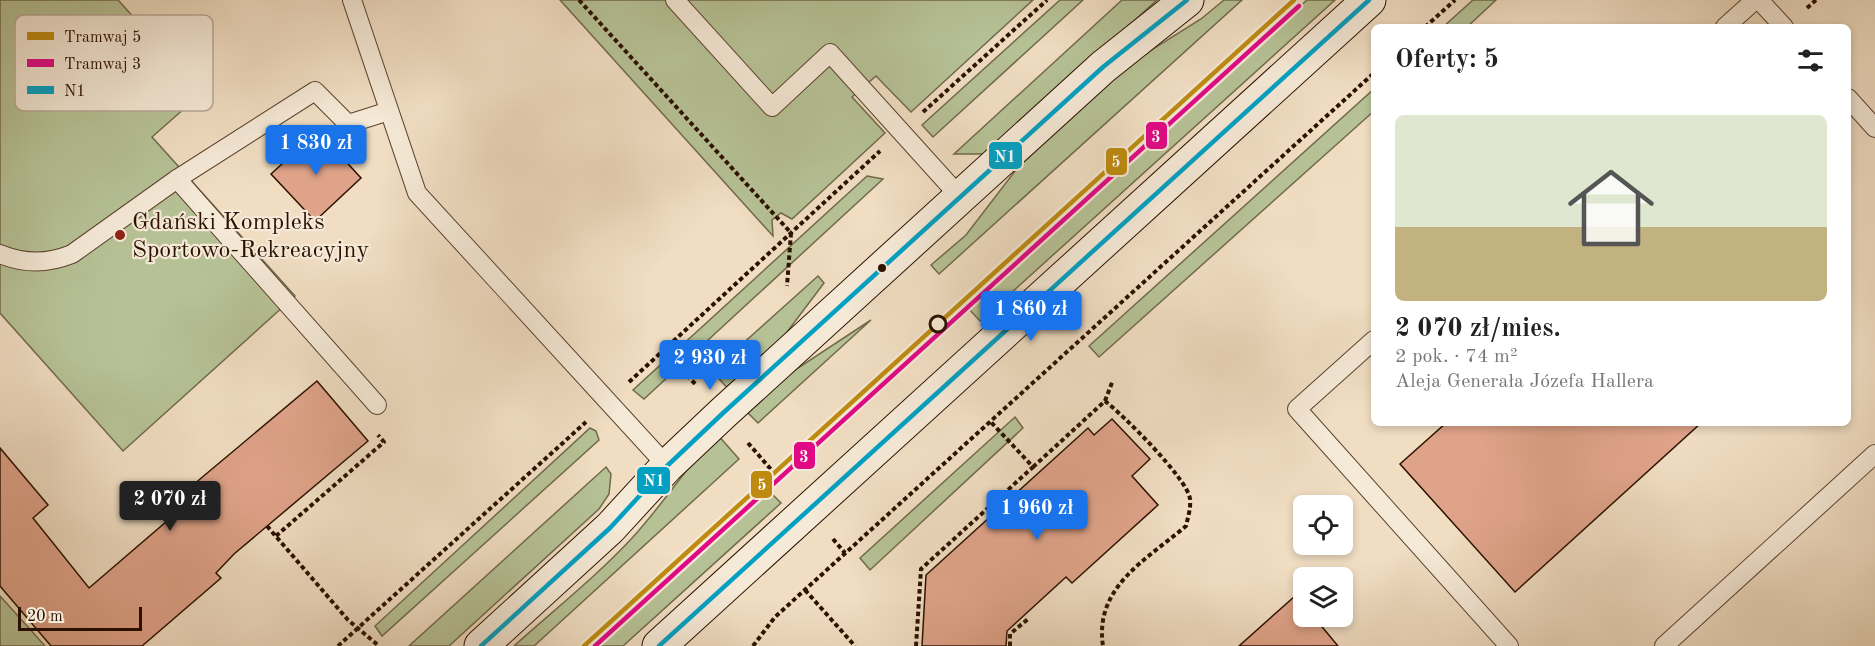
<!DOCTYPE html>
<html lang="pl">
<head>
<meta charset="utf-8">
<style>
	:root { --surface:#fff; --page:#f6f6f6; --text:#222; --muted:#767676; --accent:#1a73e8 }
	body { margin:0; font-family:"Old Standard TT",serif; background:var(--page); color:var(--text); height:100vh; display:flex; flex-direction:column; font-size:22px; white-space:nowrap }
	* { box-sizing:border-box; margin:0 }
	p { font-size:20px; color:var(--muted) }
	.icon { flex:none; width:33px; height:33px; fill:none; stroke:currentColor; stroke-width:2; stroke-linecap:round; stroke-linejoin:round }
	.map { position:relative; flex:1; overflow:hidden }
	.panel { position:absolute; left:1371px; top:24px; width:480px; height:402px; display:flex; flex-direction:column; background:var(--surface); border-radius:9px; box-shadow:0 3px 9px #0003 }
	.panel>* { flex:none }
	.fabs { position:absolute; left:1293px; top:495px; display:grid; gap:12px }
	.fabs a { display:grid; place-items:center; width:60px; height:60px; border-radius:9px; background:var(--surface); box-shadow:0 3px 9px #0003; font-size:30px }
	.scale { position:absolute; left:18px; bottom:15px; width:124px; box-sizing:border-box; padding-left:6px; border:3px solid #2c1100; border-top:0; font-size:16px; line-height:21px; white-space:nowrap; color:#2c1100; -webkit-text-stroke:4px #f5e9d7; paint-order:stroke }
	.price { position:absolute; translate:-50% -51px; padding:0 14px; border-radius:6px; background:var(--accent); color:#fff; font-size:20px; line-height:39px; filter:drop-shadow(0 2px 3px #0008) }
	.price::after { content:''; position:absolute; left:50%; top:36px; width:18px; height:14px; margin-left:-9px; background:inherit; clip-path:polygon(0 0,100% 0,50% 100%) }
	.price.on { background:#222; color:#fff }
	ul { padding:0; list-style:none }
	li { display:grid; align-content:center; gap:12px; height:318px; padding:0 24px }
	li span { display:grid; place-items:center; height:186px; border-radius:9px; color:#555 }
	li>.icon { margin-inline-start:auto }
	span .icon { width:108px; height:108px; fill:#fffc; stroke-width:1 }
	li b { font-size:26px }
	h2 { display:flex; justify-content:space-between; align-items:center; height:72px; padding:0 24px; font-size:26px }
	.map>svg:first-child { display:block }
</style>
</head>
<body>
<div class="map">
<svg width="1875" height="646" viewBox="0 0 1875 646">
	<rect width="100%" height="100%" fill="#f0ddc2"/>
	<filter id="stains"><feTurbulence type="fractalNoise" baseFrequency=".00333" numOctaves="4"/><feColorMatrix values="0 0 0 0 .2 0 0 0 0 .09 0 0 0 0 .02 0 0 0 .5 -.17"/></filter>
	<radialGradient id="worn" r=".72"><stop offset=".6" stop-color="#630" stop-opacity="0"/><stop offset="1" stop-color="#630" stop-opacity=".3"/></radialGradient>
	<g fill="#b6c296" stroke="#716a4b" stroke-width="1.5">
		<polygon points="0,0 118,0 202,93 152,137 295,296 123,451 0,313"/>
		<polygon points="560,0 1033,0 911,112 876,76 852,97 885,133 792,219 781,213 772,220 773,236"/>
		<polygon points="1060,0 1083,0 933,137 922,125"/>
		<polygon points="1122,0 1157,0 995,147 984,154 954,154"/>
		<polygon points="1224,0 1242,0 939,274 931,265 966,235 1022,162 1121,69 1201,19"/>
		<polygon points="1307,0 1335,0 980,321 967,307"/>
		<polygon points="1473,0 1496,0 1467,27 1443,27"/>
		<polygon points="1374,89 1374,111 1099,357 1089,346"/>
		<polygon points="867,176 883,179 644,399 633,390"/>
		<polygon points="818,276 824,283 781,340 730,391 712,371"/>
		<polygon points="871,320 758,423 744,409 766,389"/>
		<polygon points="1015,417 1023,428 870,570 860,558"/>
		<polygon points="590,428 596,431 599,440 382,636 375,626"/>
		<path d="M717,434L739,459L534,646H514C554,610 597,576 633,537C663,504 686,468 717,434Z"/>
		<polygon points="606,467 611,474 609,494 599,509 449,646 409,646"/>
		<polygon points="769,491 781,503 623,646 599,646"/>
		<polygon points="0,596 45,646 0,646"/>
	</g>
	<g fill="#dfa389" stroke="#2c1100" stroke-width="1.5">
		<polygon points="318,131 361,178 315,221 271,174"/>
		<polygon points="317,381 368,441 234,554 216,573 221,578 142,646 51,646 0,586 0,448 48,505 33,518 89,588 188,503 181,495"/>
		<polygon points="1112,419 1150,459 1132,476 1158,505 1072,583 1066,577 1007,631 1006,646 922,646 926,575 1088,428 1094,435"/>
		<polygon points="1446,423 1701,423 1515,592 1400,464"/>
		<polygon points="1295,596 1304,606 1304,616 1313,616 1338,646 1239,646"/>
	</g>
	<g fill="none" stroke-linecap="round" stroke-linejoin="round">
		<defs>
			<g id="service">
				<polyline points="352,0 417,193 667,466"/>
				<polyline points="675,0 772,107 830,53 961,198"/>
				<polyline points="1759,0 1784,27"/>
				<polyline points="1725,27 1755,0"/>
				<polyline points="1848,98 1875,128"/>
				<polyline points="177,179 377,405"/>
				<path d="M0,254C25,264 47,264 72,254L177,179L315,91L348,124L389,111"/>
				<polyline points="1374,340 1297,409 1509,646"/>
				<polyline points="1664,646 1875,454"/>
			</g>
			<g id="secondary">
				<polyline points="481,646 610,528 667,466 722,414 1103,67 1187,0"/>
				<polyline points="659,646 1369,0"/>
			</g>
		</defs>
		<use href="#service" stroke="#5d4430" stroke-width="20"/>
		<use href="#secondary" stroke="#2c1100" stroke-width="35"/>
		<g stroke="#2c1100" stroke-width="4" stroke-dasharray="4.5 3" stroke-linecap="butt">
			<polyline points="579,0 791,233 787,286"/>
			<polyline points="1807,8 1816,0"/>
			<polyline points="1425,27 1455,0"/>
			<polyline points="923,112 1047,0"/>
			<polyline points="687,375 697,386"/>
			<polyline points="629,382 880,151"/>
			<polyline points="1105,401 1113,380"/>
			<polyline points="748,443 782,482"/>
			<path d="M1033,467L1105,401C1122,414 1188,479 1190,499C1191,508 1188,517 1186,526C1146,560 1094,587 1103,646"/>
			<polyline points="267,526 348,620 379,646"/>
			<polyline points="276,536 384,442 378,435"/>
			<polyline points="833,539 845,553"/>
			<polyline points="805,590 855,646"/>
			<polyline points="338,646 586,422"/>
			<polyline points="753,646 775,617 1374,73"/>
			<polyline points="916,646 921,569 1033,467 990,421"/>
			<polyline points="1010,646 1010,634 1028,619"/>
		</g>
		<use href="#service" stroke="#f5e9d7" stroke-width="18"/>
		<use href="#secondary" stroke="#f5e9d7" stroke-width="33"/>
		<defs>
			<g id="bus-1">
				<polyline points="481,646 610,528 667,466 722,414 1103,67 1187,0"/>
				<polyline points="659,646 1369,0"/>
			</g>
		</defs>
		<use href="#bus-1" stroke="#f5e9d7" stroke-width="9"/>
		<use href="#bus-1" stroke="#02a1c4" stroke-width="4.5"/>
		<defs>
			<polyline id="tram-1" points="584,646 1294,0"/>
			<polyline id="tram-2" points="595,646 1299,6"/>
		</defs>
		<use href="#tram-1" stroke="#f5e9d7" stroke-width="9"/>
		<use href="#tram-2" stroke="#f5e9d7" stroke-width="9"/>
		<use href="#tram-1" stroke="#be8b10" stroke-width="4.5"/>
		<use href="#tram-2" stroke="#e10886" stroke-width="4.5"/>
	</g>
	<circle fill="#8f2418" stroke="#f5e9d7" stroke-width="2" cx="120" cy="235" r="6"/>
	<circle fill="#2c1100" stroke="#f5e9d7" stroke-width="2" cx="882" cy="268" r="5"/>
	<circle fill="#f5e9d7" stroke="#2c1100" stroke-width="3" cx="938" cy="324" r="8"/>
	<g text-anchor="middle" stroke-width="4.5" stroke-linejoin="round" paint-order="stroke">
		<g font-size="24" fill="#2c1100" stroke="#f5e9d7" text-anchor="start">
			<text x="132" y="229">Gdański Kompleks<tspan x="132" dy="28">Sportowo-Rekreacyjny</tspan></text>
		</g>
	</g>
	<rect x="15" y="15" width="198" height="96" rx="9" fill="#f5e9d7" stroke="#b9a896" stroke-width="1.5"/>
	<rect x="27" y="32" width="27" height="8" fill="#be8b10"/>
	<rect x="27" y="59" width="27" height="8" fill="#e10886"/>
	<rect x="27" y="86" width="27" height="8" fill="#02a1c4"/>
	<g font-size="16" fill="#2c1100">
		<text x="64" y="42">Tramwaj 5</text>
		<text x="64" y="69">Tramwaj 3</text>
		<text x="64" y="96">N1</text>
	</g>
	<g stroke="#f5e9d7" stroke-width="2">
		<rect x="1145" y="121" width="23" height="29" rx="6" fill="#e10886"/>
		<rect x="988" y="141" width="35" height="29" rx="6" fill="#02a1c4"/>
		<rect x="1105" y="147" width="23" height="29" rx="6" fill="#be8b10"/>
		<rect x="793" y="441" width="23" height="29" rx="6" fill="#e10886"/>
		<rect x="636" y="466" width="35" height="29" rx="6" fill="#02a1c4"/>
		<rect x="750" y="470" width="23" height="29" rx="6" fill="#be8b10"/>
	</g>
	<g font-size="16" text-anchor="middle" font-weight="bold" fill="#fff">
		<text x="1156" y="142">3</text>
		<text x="1005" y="162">N1</text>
		<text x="1116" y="167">5</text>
		<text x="804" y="462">3</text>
		<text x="654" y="486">N1</text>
		<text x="762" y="490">5</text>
	</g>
	<rect width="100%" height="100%" filter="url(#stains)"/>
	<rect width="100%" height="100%" fill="url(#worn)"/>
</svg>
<div class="fabs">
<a><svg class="icon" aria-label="locate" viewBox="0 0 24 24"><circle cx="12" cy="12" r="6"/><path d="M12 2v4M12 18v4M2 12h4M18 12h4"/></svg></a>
<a><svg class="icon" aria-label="layers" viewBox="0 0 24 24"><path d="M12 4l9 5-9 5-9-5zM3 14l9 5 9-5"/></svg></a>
</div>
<div class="scale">20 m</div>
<b class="price" style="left:316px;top:176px">1 830 zł</b>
<b class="price" style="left:1031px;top:342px">1 860 zł</b>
<b class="price" style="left:710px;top:391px">2 930 zł</b>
<b class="price on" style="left:170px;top:532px">2 070 zł</b>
<b class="price" style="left:1037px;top:541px">1 960 zł</b>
<section class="panel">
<h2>Oferty: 5<svg class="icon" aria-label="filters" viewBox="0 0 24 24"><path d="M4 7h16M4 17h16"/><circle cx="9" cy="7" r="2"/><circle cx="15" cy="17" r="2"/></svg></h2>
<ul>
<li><span style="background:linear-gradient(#dfe7d0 60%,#c2b280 0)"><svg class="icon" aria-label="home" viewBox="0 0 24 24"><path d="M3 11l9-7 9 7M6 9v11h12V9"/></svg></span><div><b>2 070 zł/mies.</b><p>2 pok. · 74 m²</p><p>Aleja Generała Józefa Hallera</p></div></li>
</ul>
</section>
</div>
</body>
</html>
